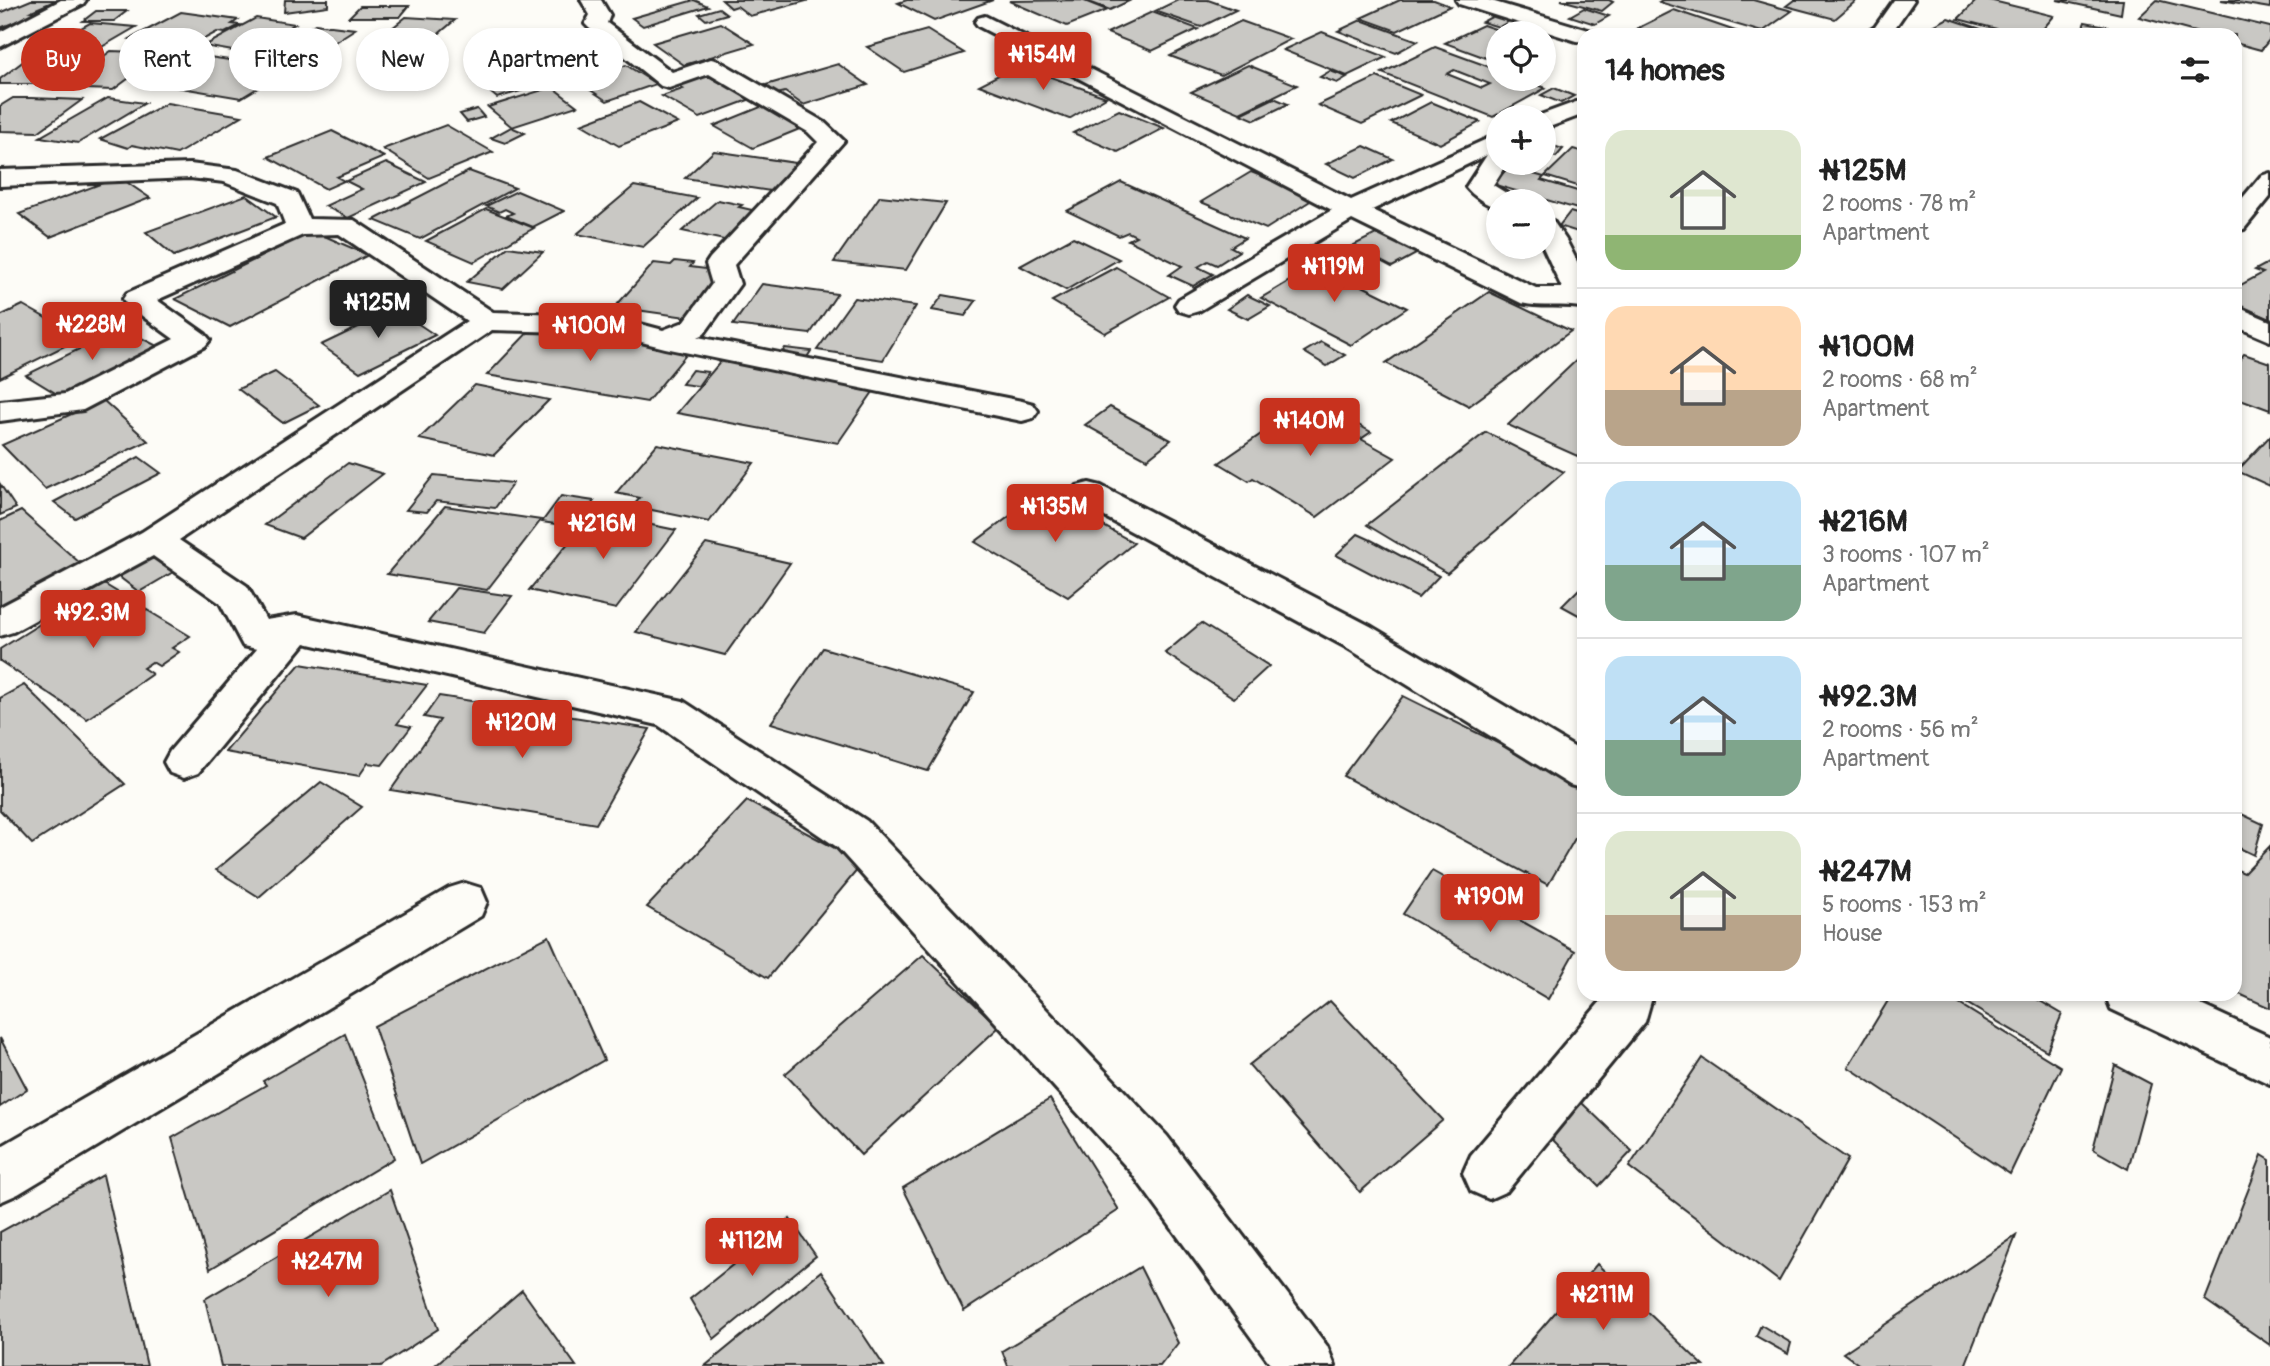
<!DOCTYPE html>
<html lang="en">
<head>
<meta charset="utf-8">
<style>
	:root { --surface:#fff; --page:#f6f6f6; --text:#222; --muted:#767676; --line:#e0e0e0; --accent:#c8321e }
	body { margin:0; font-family:Pangolin,sans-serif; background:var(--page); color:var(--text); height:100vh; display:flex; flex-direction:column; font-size:26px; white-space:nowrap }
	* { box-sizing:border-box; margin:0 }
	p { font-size:23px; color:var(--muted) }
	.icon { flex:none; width:38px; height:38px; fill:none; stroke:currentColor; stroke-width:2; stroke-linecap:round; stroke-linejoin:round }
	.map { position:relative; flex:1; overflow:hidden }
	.details { position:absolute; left:1577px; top:28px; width:665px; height:973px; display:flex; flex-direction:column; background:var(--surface); border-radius:21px; box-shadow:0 4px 10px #0003 }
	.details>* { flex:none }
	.guide { position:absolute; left:21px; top:28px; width:665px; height:63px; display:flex; gap:14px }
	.buttons { position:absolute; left:1486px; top:21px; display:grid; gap:14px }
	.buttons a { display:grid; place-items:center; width:70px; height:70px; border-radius:50%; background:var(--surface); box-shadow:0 4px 10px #0003; font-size:35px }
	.price { position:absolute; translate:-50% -60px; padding:0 16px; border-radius:7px; background:var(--accent); color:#fff; font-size:23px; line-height:46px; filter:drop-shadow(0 2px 4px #0008) }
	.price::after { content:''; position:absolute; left:50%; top:42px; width:21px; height:16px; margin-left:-10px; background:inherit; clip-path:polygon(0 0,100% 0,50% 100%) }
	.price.current { background:#222; color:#fff }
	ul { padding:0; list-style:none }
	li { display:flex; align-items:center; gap:21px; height:175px; padding:0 28px }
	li+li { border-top:2px solid var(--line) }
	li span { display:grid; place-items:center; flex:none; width:196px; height:140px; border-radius:21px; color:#555 }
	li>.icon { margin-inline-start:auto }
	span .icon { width:84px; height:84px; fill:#fffc; stroke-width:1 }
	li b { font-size:30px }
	h2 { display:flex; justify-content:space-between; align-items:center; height:84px; padding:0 28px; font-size:30px }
	.tag { padding:0 24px; border-radius:32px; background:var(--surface); box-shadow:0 4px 10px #0003; font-size:24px; line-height:63px }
	.tag.current { background:var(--accent); color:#fff }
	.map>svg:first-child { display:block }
</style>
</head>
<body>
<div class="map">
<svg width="2270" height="1366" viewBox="0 0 2270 1366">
	<rect width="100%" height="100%" fill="#fdfcf7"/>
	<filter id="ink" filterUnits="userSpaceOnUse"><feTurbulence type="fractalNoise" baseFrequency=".0143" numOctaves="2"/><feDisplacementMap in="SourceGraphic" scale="14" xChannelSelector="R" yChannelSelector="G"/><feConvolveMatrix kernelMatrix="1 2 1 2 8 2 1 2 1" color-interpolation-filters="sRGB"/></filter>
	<g filter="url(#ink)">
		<g fill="#c9c8c4" stroke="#2b2b2b" stroke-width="2" fill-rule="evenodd">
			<polygon points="31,0 57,0 31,11 38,13 0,28 0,13"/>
			<polygon points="285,0 328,0 328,6 284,12"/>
			<polygon points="694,0 708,6 643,26 632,18"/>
			<polygon points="722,0 810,0 750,16 737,6 731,8"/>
			<polygon points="907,0 993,0 934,21 898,3"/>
			<polygon points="1082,0 1107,10 1067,26 1009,1"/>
			<polygon points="1084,0 1131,0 1110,10"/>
			<polygon points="1178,0 1208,0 1236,10 1201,27 1155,11"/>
			<polygon points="1400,0 1434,0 1450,6 1397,31 1361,18"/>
			<polygon points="1561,0 1609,0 1613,2 1602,11"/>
			<polygon points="1662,0 1753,0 1792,11 1762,32 1659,2"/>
			<polygon points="1794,0 1857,0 1835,19 1786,6"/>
			<polygon points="1977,0 1989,0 2054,16 2038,35 2020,35 1958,19"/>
			<polygon points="2057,0 2123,0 2121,14"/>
			<polygon points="2157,0 2270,27 2270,39 2261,50 2235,43 2235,35 2206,35 2139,17"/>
			<polygon points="2221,0 2270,0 2270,8"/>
			<polygon points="360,6 409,6 400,17 349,17"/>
			<polygon points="719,8 727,14 706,20 699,14"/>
			<polygon points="1584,8 1609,16 1595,24 1570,16"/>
			<polygon points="1674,10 1747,35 1658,35 1638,28"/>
			<polygon points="96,11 127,11 114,21 83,21"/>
			<polygon points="181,12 238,20 232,24 240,25 225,33 217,32 189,47 130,39"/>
			<polygon points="1152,12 1198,29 1152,51 1107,33"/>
			<polygon points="1497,14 1513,19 1499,27 1482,22"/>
			<polygon points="406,17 455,20 423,47 368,47"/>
			<polygon points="256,18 295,24 244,53 204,46"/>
			<polygon points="1948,18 1999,35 1916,35"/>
			<polygon points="1361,20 1418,41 1396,53 1338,31"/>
			<polygon points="1241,21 1291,39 1221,75 1170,56"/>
			<polygon points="2085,22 2107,26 2105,32 2083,27"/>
			<polygon points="90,23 136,27 93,52 46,47"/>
			<polygon points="721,23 754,44 684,65 653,43"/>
			<polygon points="315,24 355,29 319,52 292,50 304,41 290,40"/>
			<polygon points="1483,25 1507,33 1498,33 1497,62 1445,43"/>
			<polygon points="927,30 964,53 904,72 867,47"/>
			<polygon points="1322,32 1386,57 1347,76 1283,50"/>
			<polygon points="586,35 610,47 553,68 529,54"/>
			<path d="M1435,47L1498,70V79H1521L1546,88L1493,117L1382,73ZM1454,70L1490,84L1482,88L1447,74Z"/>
			<polygon points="111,51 163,53 113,90 59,88"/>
			<polygon points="33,54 100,54 63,84 0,84 0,79"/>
			<polygon points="196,55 289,69 241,98 146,82"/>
			<polygon points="521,62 547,83 497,98 472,77"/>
			<polygon points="838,64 868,85 803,105 785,92 777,94 766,85"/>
			<polygon points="626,65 656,84 607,101 577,81"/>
			<polygon points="1018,65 1106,97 1069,119 979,85"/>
			<polygon points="1248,65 1297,85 1240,113 1191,92"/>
			<polygon points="1330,71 1347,77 1337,83 1320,77"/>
			<polygon points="705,74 751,99 700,118 662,96 683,89 676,85"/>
			<polygon points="1377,77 1421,95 1362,124 1318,105"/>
			<polygon points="552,87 577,106 512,127 488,107"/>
			<polygon points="1554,88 1574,96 1561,103 1541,95"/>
			<polygon points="13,98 31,98 82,100 38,132 0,131 0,106"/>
			<polygon points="108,98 145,103 78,143 40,137"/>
			<polygon points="1274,98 1288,104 1255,120 1241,114"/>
			<polygon points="639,102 678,123 619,146 581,124"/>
			<polygon points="1431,102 1480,122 1440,144 1391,123"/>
			<polygon points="167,103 242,116 177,154 132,145 128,148 100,139"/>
			<polygon points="763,106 802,128 753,148 714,126"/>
			<polygon points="477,109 484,117 467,122 460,114"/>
			<polygon points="1119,110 1164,128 1118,152 1073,133"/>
			<polygon points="446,125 493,152 429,178 383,149"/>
			<polygon points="511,127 525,133 505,143 491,138"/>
			<polygon points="332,131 384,157 337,177 344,181 326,189 268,157"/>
			<polygon points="1550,145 1563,149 1556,157 1544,153"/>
			<polygon points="1364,146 1393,159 1355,178 1326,164"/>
			<polygon points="1573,149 1584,152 1584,188 1545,176"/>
			<polygon points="714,151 816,166 790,194 685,178"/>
			<polygon points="386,163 426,182 348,218 325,206 362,189 346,181"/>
			<polygon points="1509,167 1544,177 1541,180 1584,193 1584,211 1492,184"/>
			<polygon points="469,171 515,188 420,239 374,220"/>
			<polygon points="1251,172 1315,198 1266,229 1201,202"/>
			<polygon points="119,177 150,198 50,237 19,214"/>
			<polygon points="1121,182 1245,238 1231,247 1239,251 1217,265 1208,261 1198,267 1213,274 1193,286 1169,275 1182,266 1128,240 1136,236 1128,232 1119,236 1067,211"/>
			<polygon points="634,186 697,198 643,247 577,234"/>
			<polygon points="517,191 564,211 533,227 506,216 513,213 505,209 499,212 486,206"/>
			<polygon points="246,195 276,217 174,256 146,232"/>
			<polygon points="880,196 946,203 906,270 834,262"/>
			<polygon points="718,200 742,205 739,207 765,213 733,242 682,231"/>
			<polygon points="486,209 534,228 474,262 426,241"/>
			<polygon points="1570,212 1584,216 1584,234 1559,226"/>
			<polygon points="313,231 368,255 230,327 175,299"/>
			<polygon points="1378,233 1418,253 1392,267 1352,246"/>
			<polygon points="1073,237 1119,259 1066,290 1020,266"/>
			<polygon points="508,247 543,252 503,289 467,282"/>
			<polygon points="675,261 693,263 690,267 722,271 686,317 615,307 654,263 671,265"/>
			<polygon points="2270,262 2270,319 2235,303 2235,288 2263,273 2255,270"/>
			<polygon points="1318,264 1407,308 1351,345 1261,298"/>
			<polygon points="1116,267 1169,297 1105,333 1052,301"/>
			<polygon points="762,284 837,294 810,334 733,325"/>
			<polygon points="1489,292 1571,331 1469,406 1386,363"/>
			<polygon points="943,295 976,301 965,316 932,310"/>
			<polygon points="1247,295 1270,306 1248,319 1227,309"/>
			<polygon points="854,298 916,306 883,360 817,350"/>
			<polygon points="23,305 81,338 0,378 0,316"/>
			<polygon points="396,309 435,335 360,372 321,345"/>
			<polygon points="535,325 690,350 647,402 487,375"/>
			<polygon points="122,328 159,347 62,397 26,375"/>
			<polygon points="1321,342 1345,355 1327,366 1304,352"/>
			<polygon points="785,348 811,351 804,362 778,359"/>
			<polygon points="1584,353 1584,459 1508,425"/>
			<polygon points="2244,354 2270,363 2270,410 2235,397 2235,366"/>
			<polygon points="721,361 875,389 838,443 677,413"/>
			<polygon points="692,370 708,372 698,386 682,384"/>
			<polygon points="275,372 319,405 283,423 238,389"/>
			<polygon points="475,385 549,400 494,455 419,439"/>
			<polygon points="1312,399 1371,432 1361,439 1395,458 1317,517 1253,478 1249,481 1219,463"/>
			<polygon points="103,400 148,441 45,489 2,445"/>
			<polygon points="1110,407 1171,440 1147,459 1085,425"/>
			<polygon points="1486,432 1564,472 1447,573 1367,525"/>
			<polygon points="2270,436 2270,486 2237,471"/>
			<polygon points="657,444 754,463 709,522 633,506 640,498 616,493"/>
			<polygon points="139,457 161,473 75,518 54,502"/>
			<polygon points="348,463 383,474 301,538 265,525"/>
			<polygon points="434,475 513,483 495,508 436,501 427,512 406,510"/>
			<polygon points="0,484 16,508 0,515"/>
			<polygon points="1042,492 1134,543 1068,597 975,542"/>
			<polygon points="561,496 594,501 575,527 542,522"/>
			<polygon points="445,506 541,520 487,590 387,574"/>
			<polygon points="21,511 80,563 0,606 0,521"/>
			<polygon points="593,513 676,530 616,609 529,590"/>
			<polygon points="1358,534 1371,540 1439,576 1418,598 1336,555"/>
			<polygon points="176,542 197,558 139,592 118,576"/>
			<polygon points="706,544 790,563 725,655 636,632"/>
			<polygon points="104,584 190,636 172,648 179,652 159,666 152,662 143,668 152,674 87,719 0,661 0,649"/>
			<polygon points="1584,584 1584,618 1562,606"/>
			<polygon points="456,588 512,596 484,633 428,622"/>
			<polygon points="1201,623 1269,666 1234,698 1165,653"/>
			<polygon points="823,648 974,692 928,771 771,723"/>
			<polygon points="300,664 427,685 397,724 411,727 382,765 368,763 359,776 225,752"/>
			<polygon points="24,685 125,784 32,844 0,810 0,698"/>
			<polygon points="439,696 650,729 596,824 391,790 440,720 424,717"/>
			<polygon points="1403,696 1584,786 1584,823 1548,885 1343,776"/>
			<polygon points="321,782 362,807 259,897 216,870"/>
			<polygon points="747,801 863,863 768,978 647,907"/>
			<polygon points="2235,811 2263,824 2254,855 2235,846"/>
			<polygon points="2270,846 2270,1008 2235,992 2235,869 2244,873"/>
			<polygon points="1432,871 1575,951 1548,999 1403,914"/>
			<polygon points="549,936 604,1060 420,1164 374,1026"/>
			<polygon points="923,955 999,1027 861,1155 785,1074"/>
			<polygon points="1892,994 1943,994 2061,1067 2010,1174 1848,1067"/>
			<polygon points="1951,994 2028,994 2062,1014 2047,1051"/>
			<polygon points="1330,1001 1443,1120 1360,1192 1249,1065"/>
			<polygon points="345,1034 394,1158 210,1269 172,1138 266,1085 263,1081"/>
			<polygon points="0,1038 27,1089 0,1107"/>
			<polygon points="1702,1058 1848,1159 1779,1281 1629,1167"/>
			<polygon points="2115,1065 2151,1084 2128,1169 2093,1149"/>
			<polygon points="1050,1099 1119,1210 964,1311 903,1188"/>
			<polygon points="1582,1103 1632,1151 1599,1186 1548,1135"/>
			<polygon points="2262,1155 2270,1160 2270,1345 2205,1300"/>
			<polygon points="103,1175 147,1366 0,1366 0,1232"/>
			<polygon points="390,1190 438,1329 381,1366 221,1366 205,1299"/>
			<polygon points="790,1219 816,1256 714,1339 690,1299"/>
			<polygon points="2016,1236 1965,1366 1861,1366 1843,1353"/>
			<polygon points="1597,1264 1704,1366 1509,1366"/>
			<polygon points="1140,1267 1178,1343 1160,1366 1008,1366 1002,1351"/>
			<polygon points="821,1271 884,1366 705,1366"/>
			<polygon points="522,1290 576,1366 434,1366"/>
			<polygon points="1761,1325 1791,1343 1788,1354 1756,1336"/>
		</g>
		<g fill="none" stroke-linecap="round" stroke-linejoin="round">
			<defs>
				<g id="minor">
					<polygon points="61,0 86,0 83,4 0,47 0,32"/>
					<polygon points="581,0 601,0 610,15 607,23 672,72 711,59 719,61 824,122 844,141 734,265 740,284 704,334 698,337 1022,401 1033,404 1038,411 1033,418 1022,421 665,348 606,333 492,330 179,540 247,586 266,620 297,615 683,701 867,821 1167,1136 1327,1346 1335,1366 1272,1366 1131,1172 837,847 658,725 305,643 198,773 184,778 170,773 164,762 170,751 257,649 243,646 220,603 153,556 13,632 0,636 0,607 142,532 467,321 339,234 303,235 157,300 205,334 210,340 205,346 83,410 0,421 0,401 65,394 174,339 127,305 123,299 127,293 285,224 277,203 224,182 190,178 0,186 0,170 190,164 237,170 297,193 309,219 354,220 493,312 606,315 663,330 684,322 712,284 706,264 710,258 818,142 808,132 709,74 669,88 661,86 589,28 585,24 590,15"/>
					<polygon points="1456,0 1488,0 1592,31 1594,35 1584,35 1584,42 1576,41 1459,4"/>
					<polygon points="1894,0 1914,0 1890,35 1863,35 1875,27"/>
					<path d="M985,16L1351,200L1498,134V163H1507L1493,185L1511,196L1515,201H1498V208C1487,205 1473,196 1466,187L1487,155L1372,210L1536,288H1562L1543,247L1544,219L1553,221L1566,240L1584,275V308C1563,303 1542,308 1521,303L1352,220L1199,311L1189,314L1179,311L1175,305L1179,299L1332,210L978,26L975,22L978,18Z"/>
					<polygon points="1584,99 1584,114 1544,129 1544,117 1535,117"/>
					<polygon points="2270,173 2270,197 2244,229 2235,231 2235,207 2261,176"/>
					<polygon points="2235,306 2270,321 2270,341 2235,326"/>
					<polygon points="1089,483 1101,486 1372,627 1584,753 1584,789 1570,785 1346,647 1077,502 1072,494 1077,486"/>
					<polygon points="465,883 481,888 487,902 481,916 18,1194 0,1202 0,1147 449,888"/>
					<polygon points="1607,994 1653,994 1645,1022 1507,1191 1489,1199 1471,1191 1463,1173 1471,1155"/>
					<polygon points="2105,994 2177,994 2270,1037 2270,1084 2111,1009"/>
				</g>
			</defs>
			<use href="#minor" stroke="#2b2b2b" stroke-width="6"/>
			<use href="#minor" fill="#fdfcf7" fill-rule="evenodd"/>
		</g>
	</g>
</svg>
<div class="buttons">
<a><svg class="icon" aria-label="locate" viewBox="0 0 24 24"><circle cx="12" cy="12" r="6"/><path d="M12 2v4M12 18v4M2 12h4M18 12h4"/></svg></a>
<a>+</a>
<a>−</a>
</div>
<b class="price" style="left:1043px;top:92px">₦154M</b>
<b class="price" style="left:1334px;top:304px">₦119M</b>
<b class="price current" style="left:378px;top:340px">₦125M</b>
<b class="price" style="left:92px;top:362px">₦228M</b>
<b class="price" style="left:590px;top:363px">₦100M</b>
<b class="price" style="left:1310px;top:458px">₦140M</b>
<b class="price" style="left:1055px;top:544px">₦135M</b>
<b class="price" style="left:603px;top:561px">₦216M</b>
<b class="price" style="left:93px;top:650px">₦92.3M</b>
<b class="price" style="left:522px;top:760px">₦120M</b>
<b class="price" style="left:1490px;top:934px">₦190M</b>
<b class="price" style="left:752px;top:1278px">₦112M</b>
<b class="price" style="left:328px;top:1299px">₦247M</b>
<b class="price" style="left:1603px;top:1332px">₦211M</b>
<div class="guide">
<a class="tag current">Buy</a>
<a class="tag">Rent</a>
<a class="tag">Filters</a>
<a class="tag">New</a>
<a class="tag">Apartment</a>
</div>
<section class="details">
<h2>14 homes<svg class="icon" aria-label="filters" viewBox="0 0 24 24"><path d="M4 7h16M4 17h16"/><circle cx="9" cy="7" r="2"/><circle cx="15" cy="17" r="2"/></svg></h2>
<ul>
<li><span style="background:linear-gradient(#dfe7d0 75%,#8fb573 0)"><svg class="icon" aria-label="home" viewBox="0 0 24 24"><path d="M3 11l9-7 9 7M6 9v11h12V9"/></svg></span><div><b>₦125M</b><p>2 rooms · 78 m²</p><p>Apartment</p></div></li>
<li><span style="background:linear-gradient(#ffd9b3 60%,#b9a48a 0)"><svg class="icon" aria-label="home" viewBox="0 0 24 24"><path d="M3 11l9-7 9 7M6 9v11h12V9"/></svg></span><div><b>₦100M</b><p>2 rooms · 68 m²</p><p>Apartment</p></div></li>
<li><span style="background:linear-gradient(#bfe0f5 60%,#7fa58c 0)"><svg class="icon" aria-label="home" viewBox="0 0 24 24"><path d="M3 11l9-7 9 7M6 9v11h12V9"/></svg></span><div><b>₦216M</b><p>3 rooms · 107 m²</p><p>Apartment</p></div></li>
<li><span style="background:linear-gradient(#bfe0f5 60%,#7fa58c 0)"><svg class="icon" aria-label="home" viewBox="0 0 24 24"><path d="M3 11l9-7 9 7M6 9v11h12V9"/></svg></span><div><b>₦92.3M</b><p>2 rooms · 56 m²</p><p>Apartment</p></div></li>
<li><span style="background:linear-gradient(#dfe7d0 60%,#b9a48a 0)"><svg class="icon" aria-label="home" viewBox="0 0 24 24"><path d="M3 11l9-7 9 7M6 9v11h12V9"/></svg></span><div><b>₦247M</b><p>5 rooms · 153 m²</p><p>House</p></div></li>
</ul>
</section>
</div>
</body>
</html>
